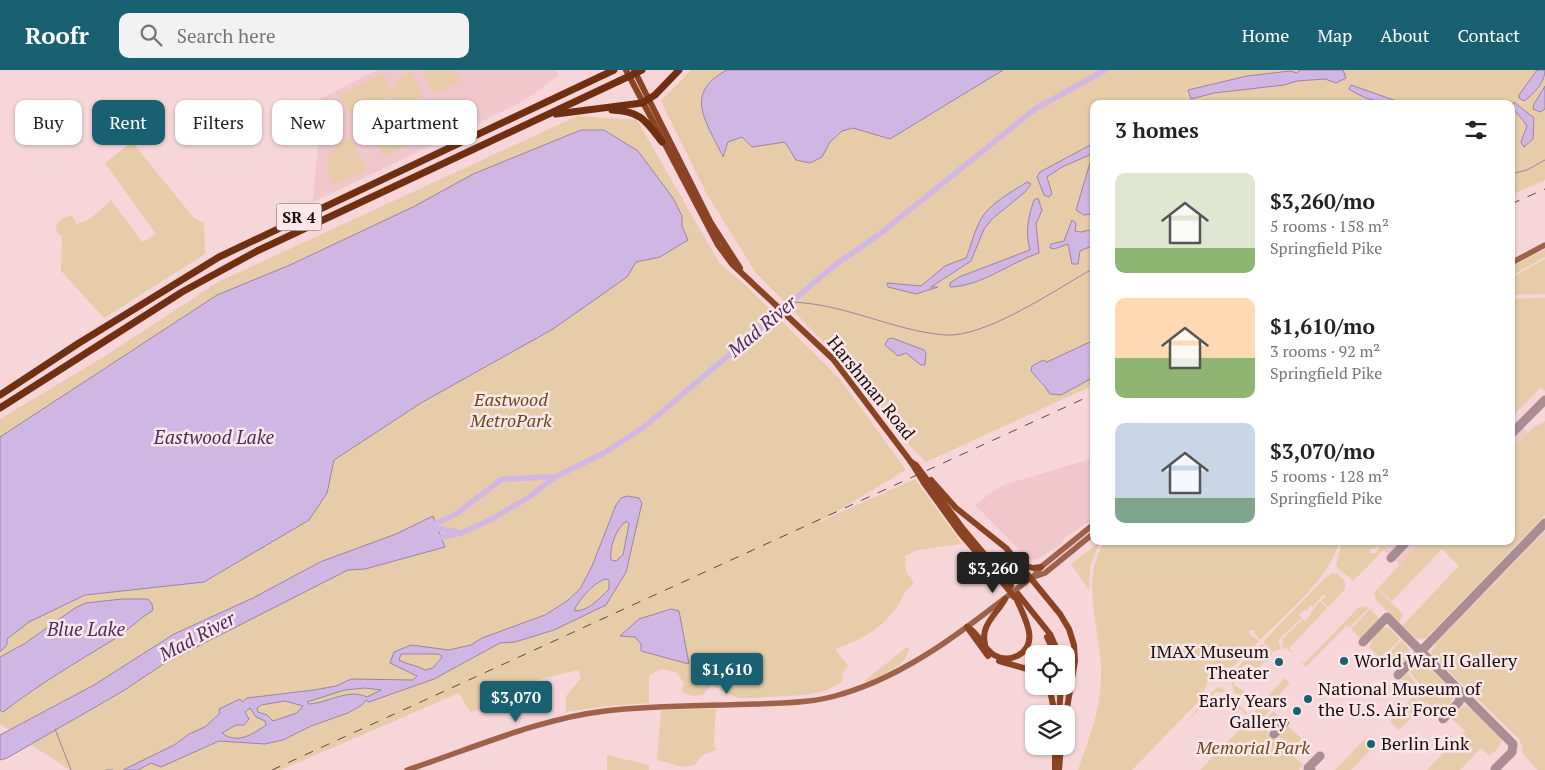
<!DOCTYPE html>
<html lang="en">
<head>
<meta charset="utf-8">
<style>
	:root { --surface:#fff; --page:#f2f2f2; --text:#222; --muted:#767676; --accent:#196070 }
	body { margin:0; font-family:"PT Serif",serif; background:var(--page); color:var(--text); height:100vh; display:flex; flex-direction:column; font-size:19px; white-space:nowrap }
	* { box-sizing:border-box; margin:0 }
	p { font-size:16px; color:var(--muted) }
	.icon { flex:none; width:28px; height:28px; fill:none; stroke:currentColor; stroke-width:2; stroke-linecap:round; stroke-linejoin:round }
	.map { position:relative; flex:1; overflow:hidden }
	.sheet { position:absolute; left:1090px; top:30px; width:425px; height:445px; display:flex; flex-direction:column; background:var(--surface); border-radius:10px; box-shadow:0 1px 4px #0004 }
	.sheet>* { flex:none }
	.top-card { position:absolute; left:15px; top:30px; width:475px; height:45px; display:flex; gap:10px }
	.controls { position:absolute; left:1025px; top:575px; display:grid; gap:10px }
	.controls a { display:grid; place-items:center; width:50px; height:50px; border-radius:10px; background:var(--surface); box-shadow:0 1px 4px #0004; font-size:25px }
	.price { position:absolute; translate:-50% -42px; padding:0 11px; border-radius:5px; background:var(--accent); color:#fff; font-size:16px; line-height:32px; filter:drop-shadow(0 1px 2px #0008) }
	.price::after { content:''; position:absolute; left:50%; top:30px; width:15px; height:11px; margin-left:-8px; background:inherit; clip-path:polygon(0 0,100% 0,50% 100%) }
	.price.active { background:#222; color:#fff }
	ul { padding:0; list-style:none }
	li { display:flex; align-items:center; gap:15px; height:125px; padding:0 25px }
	li span { display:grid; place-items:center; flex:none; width:140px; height:100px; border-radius:10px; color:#555 }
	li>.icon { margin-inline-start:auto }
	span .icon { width:60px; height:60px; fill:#fffc; stroke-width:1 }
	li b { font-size:21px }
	h2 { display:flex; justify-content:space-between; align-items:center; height:60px; padding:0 25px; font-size:21px }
	.pill { padding:0 18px; border-radius:10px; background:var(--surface); box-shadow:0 1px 4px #0004; font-size:18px; line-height:45px }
	.pill.active { background:var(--accent); color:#fff }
	header { display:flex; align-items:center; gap:30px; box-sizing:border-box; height:70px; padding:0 25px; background:var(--accent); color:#fff }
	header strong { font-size:24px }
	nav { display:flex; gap:28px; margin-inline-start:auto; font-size:18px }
	.search { width:350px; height:45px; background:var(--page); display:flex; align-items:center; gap:12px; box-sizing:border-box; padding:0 18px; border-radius:10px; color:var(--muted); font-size:19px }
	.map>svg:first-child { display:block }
</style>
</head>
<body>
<header>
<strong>Roofr</strong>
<div class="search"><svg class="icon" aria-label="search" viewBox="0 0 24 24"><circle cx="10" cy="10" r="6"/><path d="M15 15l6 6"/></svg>Search here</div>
<nav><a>Home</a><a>Map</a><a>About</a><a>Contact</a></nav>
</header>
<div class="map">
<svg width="1545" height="700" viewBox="0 0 1545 700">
	<rect width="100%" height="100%" fill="#f7d6d9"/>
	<g fill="#f0c7ca">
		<polygon points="377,0 557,0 559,5 524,31 313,132 322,28"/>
		<polygon points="1512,347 1528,362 1511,379 1511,348"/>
		<polygon points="1094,388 1094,449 1065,467 1061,474 1038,489 1031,490 1026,487 975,435 1000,416"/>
		<polygon points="1392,471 1422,471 1399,495 1383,480"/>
	</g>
	<g fill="#e6cca9">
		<polygon points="422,0 454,0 460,11 437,23 432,21"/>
		<polygon points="691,0 1545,0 1545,110 1511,125 1511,34 1094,34 1094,315 926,392 893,358 868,317 756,203 706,123 661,31"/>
		<polygon points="411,1 423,24 421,28 395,36 393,25 351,46 340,25 383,3 393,22 399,8"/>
		<polygon points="425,42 435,62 384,87 374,67"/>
		<path d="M577,46L637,50L720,194L741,211L840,309L906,400L817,453L915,409L962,474L917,480L905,486L906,501L914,513C900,525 903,530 894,541C877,562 860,570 835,579L848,596L843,602L842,612L827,620L806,625L753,628H738L711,615L703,625L693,626L682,622L684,613L676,602L661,599L649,606V633L607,636L566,642V626L581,608L578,600L521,614C508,633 491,636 470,642L459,623L281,700H70L0,654V349L105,286L218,212Z"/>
		<path d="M350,68L367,100L333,115C321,90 328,80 350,68Z"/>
		<path d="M132,72L194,148L204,153L205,184L104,248L61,201L62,167L55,160C58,151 63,146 72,146L77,154C91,151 101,139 111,130L142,172L156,164L105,93Z"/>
		<polygon points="1545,179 1545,187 1511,206 1511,197"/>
		<polygon points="1545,189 1545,224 1511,225 1511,208"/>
		<polygon points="1545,228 1545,321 1541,317 1515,344 1511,342 1511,229"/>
		<polygon points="1545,351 1545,445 1426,568 1417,569 1402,556 1459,496 1442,479 1392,531 1378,518 1422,471 1511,471 1511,379 1532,359"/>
		<polygon points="1545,461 1545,700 1538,700 1523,684 1522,675 1519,669 1432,585 1431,582 1437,572"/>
		<polygon points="1101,471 1090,495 1089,520 1071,494"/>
		<path d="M1105,471H1339C1330,509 1286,543 1260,570L1253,560H1249V564L1259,571L1234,596L1211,603L1201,629L1132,700H1078C1088,671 1100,642 1101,611C1104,564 1077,513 1105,471Z"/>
		<polygon points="1342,471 1376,472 1377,478 1370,479 1370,483 1376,483 1378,479 1381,479 1378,478 1380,472 1381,477 1381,471 1382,475 1386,476 1386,471 1392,472 1378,485 1377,484 1378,486 1353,511 1336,496"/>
		<polygon points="1336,503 1345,511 1345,519 1328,537 1321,530 1326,527 1323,524 1313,537 1311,535 1307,539 1308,542 1305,540 1299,545 1302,548 1278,570 1281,579 1273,582 1263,572 1324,509 1332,503"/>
		<polygon points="1377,518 1403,544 1399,553 1376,530 1374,524"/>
		<polygon points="1320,531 1327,538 1289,578 1294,583 1287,580 1288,577 1282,579 1283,569 1303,549 1305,551 1311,545 1309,543 1311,543"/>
		<polygon points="1363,536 1369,538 1349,558 1346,556 1306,597 1301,592 1305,593 1358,538"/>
		<polygon points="1370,539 1380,549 1367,562 1361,556 1367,563 1361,569 1351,559"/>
		<path d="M1388,557L1400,569L1381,589L1370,578C1371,568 1378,558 1388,557Z"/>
		<polygon points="1402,570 1409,579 1408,586 1397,599 1390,592 1387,595 1384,592 1379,598 1377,595"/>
		<path d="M1262,574L1272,583L1268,592H1264L1257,600L1251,595L1245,594L1234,605V615L1246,622L1240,625L1236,624C1221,605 1250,586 1262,574Z"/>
		<path d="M907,577L909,578C906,597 885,603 869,611H864Z"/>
		<polygon points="1417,593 1425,593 1454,622 1454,628 1445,639 1441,637 1440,638 1443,641 1439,645 1426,632 1424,634 1415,626 1422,617 1410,602"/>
		<polygon points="1407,603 1417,615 1417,620 1410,628 1406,624 1411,618 1402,609"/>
		<polygon points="1285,608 1290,613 1269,636 1271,639 1263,647 1255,642 1257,637 1260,640 1257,637"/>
		<polygon points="1217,617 1222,618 1247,643 1246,645 1223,622 1216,622 1181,658"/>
		<polygon points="1414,626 1423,635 1413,646 1404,637"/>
		<path d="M1463,636C1472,635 1498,661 1502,670L1499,677L1490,686L1481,678L1460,700H1427L1465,661L1451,648Z"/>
		<polygon points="1403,638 1412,647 1399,660 1390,651"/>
		<polygon points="716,639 714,671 716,680 701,686 695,695 683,697 657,690 661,640"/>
		<polygon points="1273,641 1283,651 1274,658 1264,651"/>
		<polygon points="1252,647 1303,695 1298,700 1200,700"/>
		<polygon points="1287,655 1302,669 1293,677 1277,665"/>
		<polygon points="1364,670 1372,678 1351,700 1335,700"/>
		<polygon points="607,685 649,695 649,700 607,700"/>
	</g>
	<g fill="#d0b7e3" stroke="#9984a3" fill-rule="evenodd">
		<path d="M727,0H1003L890,69L853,58L842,61L830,72L822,87L810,93L796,90L785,72L752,77L742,67L728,72L723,87C707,52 682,24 727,0Z"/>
		<polygon points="1300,0 1343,0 1346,8 1336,13 1325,9 1297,11 1284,15 1214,23 1191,29 1188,20 1247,6 1290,1 1297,3"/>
		<path d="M1537,0H1545C1545,12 1534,24 1524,31L1519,28V25Z"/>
		<path d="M1351,15L1405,34C1383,34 1367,31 1349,19Z"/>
		<polygon points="1545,16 1545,39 1540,42 1533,39 1534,34"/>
		<path d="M1514,32L1534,48L1533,69L1524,77L1521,72L1527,56C1522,48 1516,44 1512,36Z"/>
		<polygon points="581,60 604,60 638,81 673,128 682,146 682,156 688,170 660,187 636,192 627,207 553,259 421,333 334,390 327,423 309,450 204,512 85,525 29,552 7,569 7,575 0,582 0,367 217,225 290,195 415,136 473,104"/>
		<polygon points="1094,73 1094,83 1062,97 1047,107 1052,124 1049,127 1044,125 1037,107 1040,102"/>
		<polygon points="1094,90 1094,141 1091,144 1084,145 1076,140 1090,93"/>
		<path d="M1027,112L1031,114L1025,122L992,149L984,159L971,191L931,217H938L916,224L888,217L887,213L921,216L945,196L966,188C971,177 973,165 978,155C986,135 1010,123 1027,112Z"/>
		<path d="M1038,128L1042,140L1036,154L1039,183C1009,193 982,216 950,217V213L959,207L1030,180C1025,162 1028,148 1034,130Z"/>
		<polygon points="1072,150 1076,153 1075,161 1081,162 1094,159 1094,175 1080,181 1078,194 1072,194 1068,174 1054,179 1050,178 1051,174 1064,171"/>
		<polygon points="892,268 924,280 926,283 925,295 921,295 906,283 898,286 885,275 888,269"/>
		<path d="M1094,270V307L1061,325L1050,324C1045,315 1038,310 1031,301L1032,296L1043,290L1047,292Z"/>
		<path d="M627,426L639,428L642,433L626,502L606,535L554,560L515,572L500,573L434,609L369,632L366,630L362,635L348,643L311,656L283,670L265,674L219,671L161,697L151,693L138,700H123L174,675L189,664L205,657L220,643L219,639L240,629L242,632L247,628L314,620L336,616L351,609L413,610L417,606L390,593L394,582L411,575L449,580L471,575L482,568L545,545L567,531L580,519L592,496L616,435L621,428ZM627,451L629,454L623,485L616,491L611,490C609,478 616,457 627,451ZM605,509L609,510V519C600,528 589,541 575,541V538C582,527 592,514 605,509ZM401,584H439L442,587L433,598L425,600C417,595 408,595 399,590ZM365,618L381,620L367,627C348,618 328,633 309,634L307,632L345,620ZM285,631L303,636L297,643L273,651L267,645L258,642L257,638L261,635ZM250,638L256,647L265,651L266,655C253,664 237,675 222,663L236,655H244L249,649L245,642Z"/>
		<polygon points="433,446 445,477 365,499 348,500 165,593 123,621 7,688 0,690 0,665 94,615 174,564 253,528 320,492 396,464"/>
		<path d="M122,529H148L152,534L153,540C139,549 127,561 113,570C75,593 38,615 3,642L0,640V587L24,574L75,538L86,533Z"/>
		<polygon points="671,539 679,541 689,594 641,581 641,574 635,567 620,566 639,549"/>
	</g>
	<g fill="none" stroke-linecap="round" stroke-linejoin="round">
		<g stroke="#9984a3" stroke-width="1">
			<polyline points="1511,104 1527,100 1545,90"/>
			<path d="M792,232C846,234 894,261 945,265C986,268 1058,218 1094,198"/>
			<polyline points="55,659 71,700"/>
			<polyline points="106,700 113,700"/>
		</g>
		<g stroke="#d0b7e3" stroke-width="5.5">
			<polyline points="429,457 456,444 502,409 555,407 604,383 644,357 835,195 881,163 1035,39 1105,0"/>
			<polyline points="431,457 461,463 490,450 529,427 555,407"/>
			<polyline points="433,469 461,463"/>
		</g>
		<g stroke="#a88e92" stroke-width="9">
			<polyline points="1511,364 1545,330"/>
			<polyline points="1391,488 1407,471"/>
			<polyline points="1363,572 1387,547 1461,622 1459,632 1443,649"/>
			<polyline points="1398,605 1545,453"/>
			<polyline points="1460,621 1513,674 1512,682 1495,699"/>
			<polyline points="1274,664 1285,652"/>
			<polyline points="1311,700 1308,698 1320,686"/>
		</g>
		<g stroke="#9d6249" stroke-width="5.5">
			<polyline points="1511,193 1545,175"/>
			<polyline points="1033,507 1041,497 1094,454"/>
			<path d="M407,700C471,679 538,649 605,641C655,635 706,636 756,634C785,633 814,633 842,624C913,603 974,552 1031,508L1045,503L1094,463"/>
		</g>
		<g stroke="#8a4323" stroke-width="6">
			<polyline points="626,0 718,175 732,194 833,289 911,392"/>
			<polyline points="634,0 711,153 740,198"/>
			<polyline points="931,410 956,438 1006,478 1060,544 1069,559 1074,575 1075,591 1066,644"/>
			<polyline points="924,413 960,463 1008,519"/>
			<polyline points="931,416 964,460 1011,516"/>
			<polyline points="1023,495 1033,498 1041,497"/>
			<polyline points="1018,524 1050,564 1059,584"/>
			<path d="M967,557C979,563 983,578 994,585C1001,589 1009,590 1017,586C1041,574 1024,547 1017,530"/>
			<polyline points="967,557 988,586"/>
			<polyline points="1047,567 1055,584"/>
			<path d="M985,574C980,555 997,544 1005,529"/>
			<polyline points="999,591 1034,601"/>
			<polyline points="1049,616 1055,644"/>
			<polyline points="1059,644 1061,616"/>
			<polyline points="1055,676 1055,700"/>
			<polyline points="1059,700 1061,676"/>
		</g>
		<g stroke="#702f10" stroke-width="7">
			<path d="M612,40C641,41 646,51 662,72"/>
			<polyline points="556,44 642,33 655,25 679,0"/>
			<polyline points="0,325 79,273 219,187 614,0"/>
			<polyline points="0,338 182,222 257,181 619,11"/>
		</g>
		<g stroke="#59474a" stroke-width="1" stroke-dasharray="9 9" stroke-linecap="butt">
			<polyline points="1511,134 1545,119"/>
			<polyline points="272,700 1094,324"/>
		</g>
		<g stroke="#8a4323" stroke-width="6">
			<polyline points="911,392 916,395 928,411"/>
			<polyline points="911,392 924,413"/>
			<polyline points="1008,519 1014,527"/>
		</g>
		<polyline stroke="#702f10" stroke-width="7" points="619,11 642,0"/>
	</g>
	<g fill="#196070" stroke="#fbe7e8" stroke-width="2">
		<circle cx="1344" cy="591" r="5"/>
		<circle cx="1279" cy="592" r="5"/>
		<circle cx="1308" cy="629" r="5"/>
		<circle cx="1297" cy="641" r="5"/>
		<circle cx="1371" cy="674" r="5"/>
	</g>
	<g text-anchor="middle" stroke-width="5" stroke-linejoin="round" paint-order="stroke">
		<rect fill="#fbe7e8" stroke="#5c4e50" stroke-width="1" x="276.5" y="133.5" width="45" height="27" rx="4"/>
		<g font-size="16" font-weight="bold" fill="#180d0f">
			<text x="299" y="153">SR 4</text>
		</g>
		<g font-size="18" fill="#180d0f" stroke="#fbe7e8">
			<text transform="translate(871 318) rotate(51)" y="6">Harshman Road</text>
		</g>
		<g font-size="18" font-style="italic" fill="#6b4b1b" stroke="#fbe7e8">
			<text x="511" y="336">Eastwood<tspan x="511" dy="21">MetroPark</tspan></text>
			<text x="1253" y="684">Memorial Park</text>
		</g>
		<g font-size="18" fill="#180d0f" stroke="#fbe7e8" text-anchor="start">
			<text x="1269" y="588" text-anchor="end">IMAX Museum<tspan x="1269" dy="21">Theater</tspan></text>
			<text x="1354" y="597">World War II Gallery</text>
			<text x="1318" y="625">National Museum of<tspan x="1318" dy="21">the U.S. Air Force</tspan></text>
			<text x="1287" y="637" text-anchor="end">Early Years<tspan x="1287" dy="21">Gallery</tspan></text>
			<text x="1381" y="680">Berlin Link</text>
		</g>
		<g font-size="19" font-style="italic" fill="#4b2b61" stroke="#fbe7e8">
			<text transform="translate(762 256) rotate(-40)" y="7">Mad River</text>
			<text x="214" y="374">Eastwood Lake</text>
			<text x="86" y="566">Blue Lake</text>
			<text transform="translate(197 566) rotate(-28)" y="7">Mad River</text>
		</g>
	</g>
</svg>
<div class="controls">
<a><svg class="icon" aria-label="locate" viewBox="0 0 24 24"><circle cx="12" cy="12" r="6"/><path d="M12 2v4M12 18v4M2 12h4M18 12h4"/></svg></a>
<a><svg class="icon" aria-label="layers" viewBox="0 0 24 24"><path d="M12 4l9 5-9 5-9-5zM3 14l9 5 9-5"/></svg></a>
</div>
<b class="price active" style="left:993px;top:524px">$3,260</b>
<b class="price" style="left:727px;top:625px">$1,610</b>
<b class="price" style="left:516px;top:653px">$3,070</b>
<div class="top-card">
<a class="pill">Buy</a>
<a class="pill active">Rent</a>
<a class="pill">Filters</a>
<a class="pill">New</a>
<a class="pill">Apartment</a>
</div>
<section class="sheet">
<h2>3 homes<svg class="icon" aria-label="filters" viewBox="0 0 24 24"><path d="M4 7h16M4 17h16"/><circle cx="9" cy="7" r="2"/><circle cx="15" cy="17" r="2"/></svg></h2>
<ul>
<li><span style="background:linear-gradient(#dfe7d0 75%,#8fb573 0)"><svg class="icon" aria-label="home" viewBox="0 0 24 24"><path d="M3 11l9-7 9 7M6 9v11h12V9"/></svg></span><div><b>$3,260/mo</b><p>5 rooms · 158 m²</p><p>Springfield Pike</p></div></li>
<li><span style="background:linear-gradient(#ffd9b3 60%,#8fb573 0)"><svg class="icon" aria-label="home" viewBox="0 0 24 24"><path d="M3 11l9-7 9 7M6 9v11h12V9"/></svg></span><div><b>$1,610/mo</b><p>3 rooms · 92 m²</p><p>Springfield Pike</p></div></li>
<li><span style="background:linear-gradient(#c9d6e8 75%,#7fa58c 0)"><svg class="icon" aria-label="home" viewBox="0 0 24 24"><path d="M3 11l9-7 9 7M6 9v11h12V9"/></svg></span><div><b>$3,070/mo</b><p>5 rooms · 128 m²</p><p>Springfield Pike</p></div></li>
</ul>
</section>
</div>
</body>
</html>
